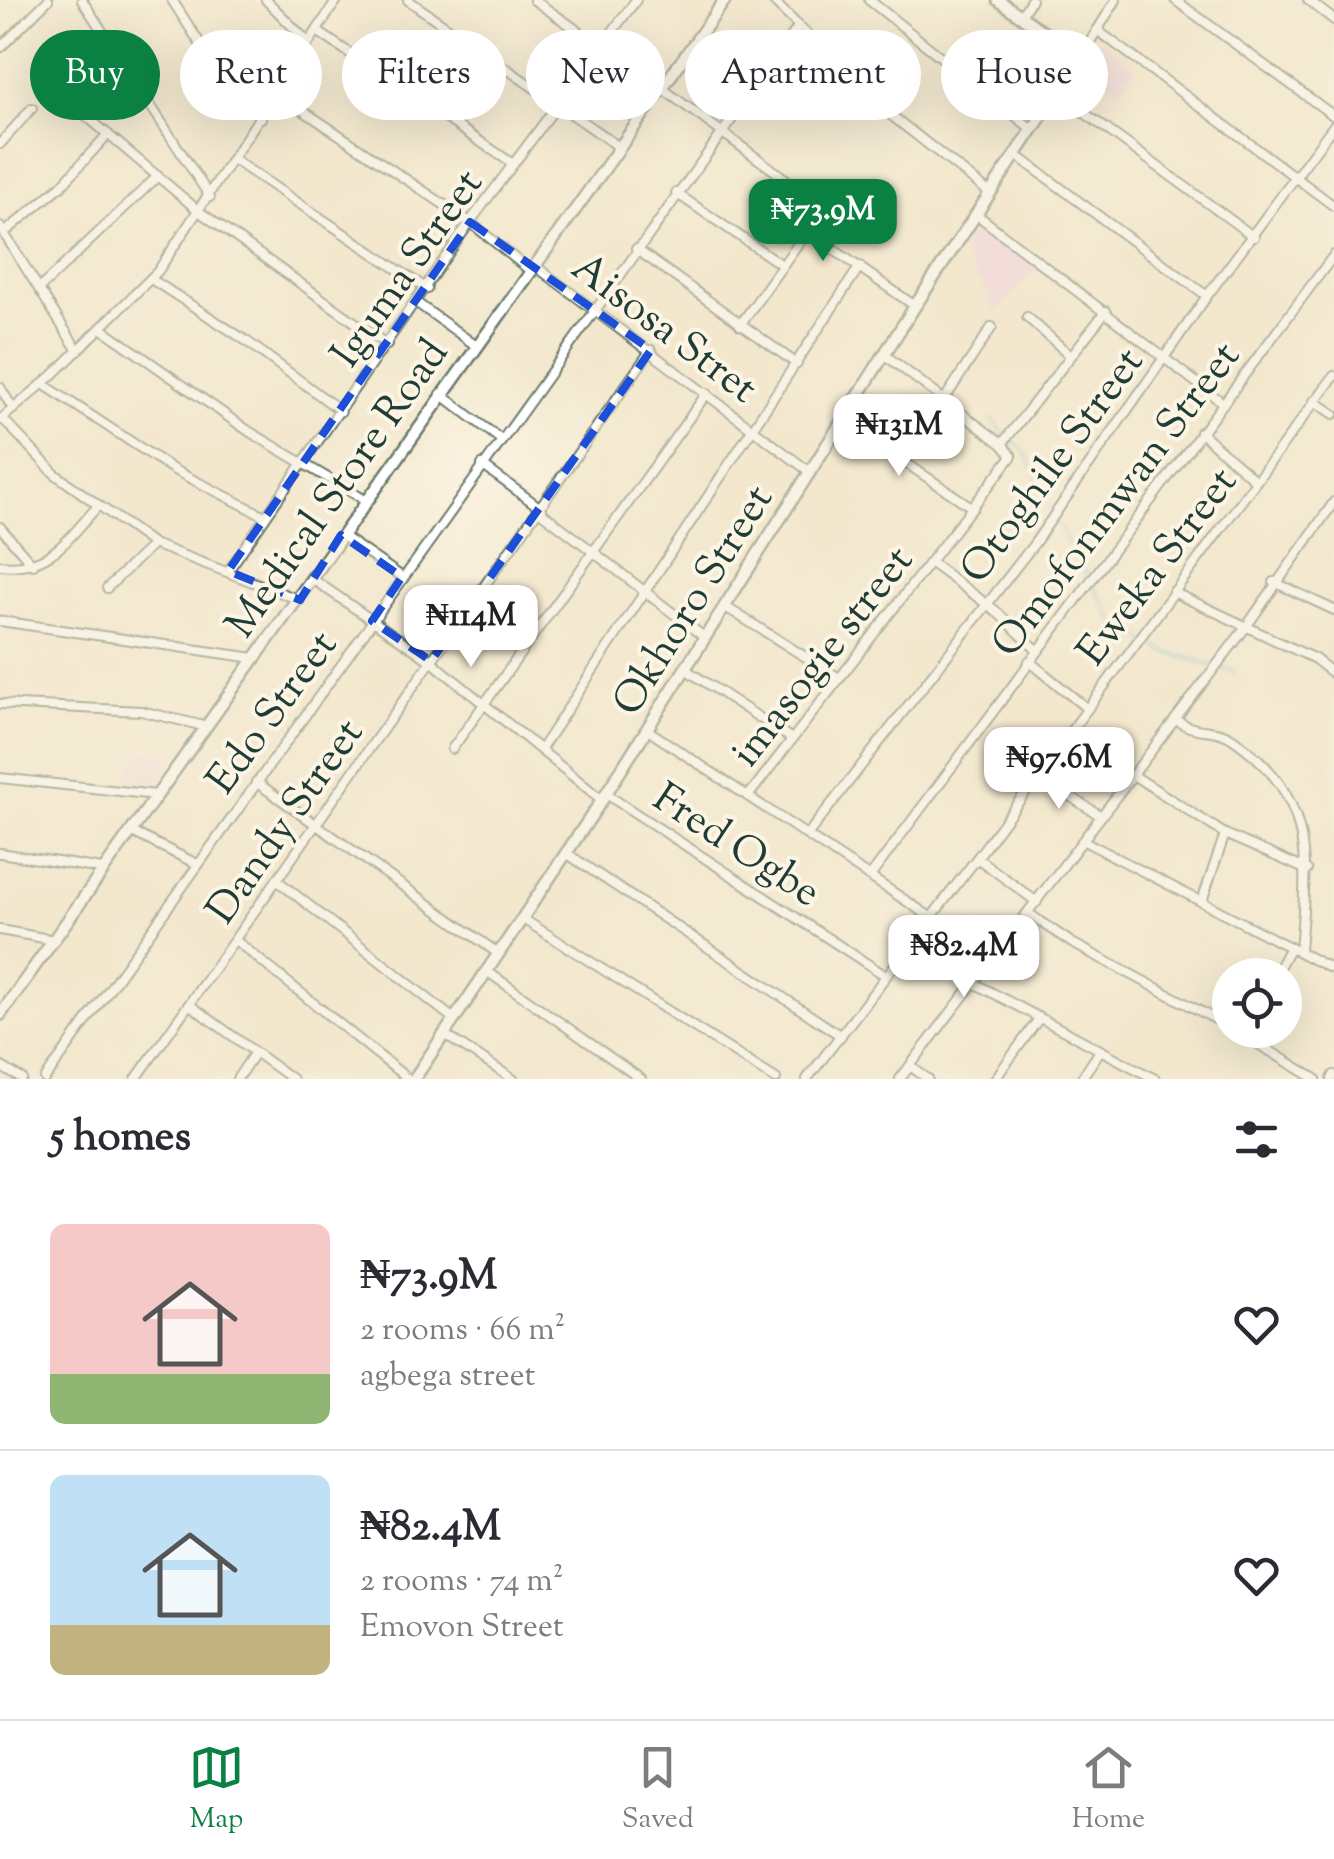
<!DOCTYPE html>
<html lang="en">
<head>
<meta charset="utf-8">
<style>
	:root { --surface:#fff; --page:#f2f2f3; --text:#2b2b33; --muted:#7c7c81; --line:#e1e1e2; --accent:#0b8043 }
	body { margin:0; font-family:"Sorts Mill Goudy",serif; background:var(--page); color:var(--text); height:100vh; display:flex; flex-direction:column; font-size:38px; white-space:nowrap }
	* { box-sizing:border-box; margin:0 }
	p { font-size:32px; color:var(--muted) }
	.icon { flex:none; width:55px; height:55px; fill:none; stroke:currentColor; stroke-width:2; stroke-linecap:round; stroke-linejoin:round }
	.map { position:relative; height:1079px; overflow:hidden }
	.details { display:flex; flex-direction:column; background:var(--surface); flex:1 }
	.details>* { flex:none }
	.guide { position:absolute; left:30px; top:30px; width:1275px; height:90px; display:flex; gap:20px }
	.buttons { position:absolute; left:1212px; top:958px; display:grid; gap:20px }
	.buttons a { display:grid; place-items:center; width:90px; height:90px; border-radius:50%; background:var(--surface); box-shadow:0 10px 40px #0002; font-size:50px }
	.price { position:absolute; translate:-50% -85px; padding:0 22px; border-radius:20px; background:#fff; color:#222; font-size:32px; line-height:65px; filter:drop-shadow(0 2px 5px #0008) }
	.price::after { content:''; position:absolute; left:50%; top:60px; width:30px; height:22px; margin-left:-15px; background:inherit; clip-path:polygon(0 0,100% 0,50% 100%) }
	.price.selected { background:var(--accent); color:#fff }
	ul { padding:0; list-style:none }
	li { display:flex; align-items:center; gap:30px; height:250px; padding:0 50px }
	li+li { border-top:2px solid var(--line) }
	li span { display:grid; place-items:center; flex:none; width:280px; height:200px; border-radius:15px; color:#555 }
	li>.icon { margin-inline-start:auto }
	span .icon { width:120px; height:120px; fill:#fffc; stroke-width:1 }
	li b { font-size:42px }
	h2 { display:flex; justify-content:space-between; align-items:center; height:120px; padding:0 50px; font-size:42px }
	.chip { padding:0 35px; border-radius:45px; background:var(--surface); box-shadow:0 10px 40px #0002; font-size:35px; line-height:90px }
	.chip.selected { background:var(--accent); color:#fff }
	.tabs { display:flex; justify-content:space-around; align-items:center; height:140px; border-top:2px solid var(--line); background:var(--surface); font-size:28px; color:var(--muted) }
	.tabs a { display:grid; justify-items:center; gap:5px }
	.tabs .selected { color:var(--accent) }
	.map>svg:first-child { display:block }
</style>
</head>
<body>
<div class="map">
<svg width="1334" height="1079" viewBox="0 0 1334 1079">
	<rect width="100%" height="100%" fill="#fcf5e5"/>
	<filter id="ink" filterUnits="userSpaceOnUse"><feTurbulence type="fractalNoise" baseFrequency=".01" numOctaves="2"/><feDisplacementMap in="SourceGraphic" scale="20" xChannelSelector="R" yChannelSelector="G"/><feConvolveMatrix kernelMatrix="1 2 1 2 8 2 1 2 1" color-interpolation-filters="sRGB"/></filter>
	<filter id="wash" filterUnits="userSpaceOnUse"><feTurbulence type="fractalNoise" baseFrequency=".0048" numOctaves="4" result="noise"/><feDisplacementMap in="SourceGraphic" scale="40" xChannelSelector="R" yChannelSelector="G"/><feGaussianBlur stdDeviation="2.25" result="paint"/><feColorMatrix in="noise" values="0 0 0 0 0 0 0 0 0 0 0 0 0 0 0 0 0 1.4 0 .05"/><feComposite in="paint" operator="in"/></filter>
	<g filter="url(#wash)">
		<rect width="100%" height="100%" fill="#f3e8ce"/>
		<g fill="#f1d0e4">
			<polygon points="1101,41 1135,67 1119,90 1084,65"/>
			<polygon points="980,220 1039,267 994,314 984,285 975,277 962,247"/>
			<polygon points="146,750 173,757 152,793 128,787 126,779 139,751"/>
		</g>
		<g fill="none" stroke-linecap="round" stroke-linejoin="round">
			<g stroke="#47a9c7" stroke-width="2.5">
				<polyline points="993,419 1003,434"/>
				<polyline points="1009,439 1026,453 1051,513"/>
				<polyline points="1055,520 1089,578"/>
				<polyline points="1093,585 1116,624 1166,652 1235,672"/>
			</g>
		</g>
	</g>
	<g filter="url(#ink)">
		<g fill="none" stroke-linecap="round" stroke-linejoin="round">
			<defs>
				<g id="minor">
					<polyline points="82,0 210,197"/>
					<polyline points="172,0 221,76 261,118"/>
					<polyline points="266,0 308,42"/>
					<polyline points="408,0 619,147"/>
					<polyline points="534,0 601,47"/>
					<polyline points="772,0 887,112 990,193"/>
					<polyline points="869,0 1033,130"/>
					<polyline points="1175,0 1334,116"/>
					<polyline points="1308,0 1334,20"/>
					<polyline points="1021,16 1031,0"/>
					<polyline points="1097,30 1334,206"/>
					<polyline points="317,31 513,164"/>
					<polyline points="0,48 48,0"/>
					<polyline points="1080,58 1116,0"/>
					<polyline points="53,88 200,212 387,345"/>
					<polyline points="663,89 821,205 807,231 740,325"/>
					<polyline points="275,92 470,222 529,270"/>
					<polyline points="1056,92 1254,237"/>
					<polyline points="0,144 32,108"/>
					<polyline points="1016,155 1207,296"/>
					<polyline points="234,160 427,289"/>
					<polyline points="676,193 782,265"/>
					<polyline points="976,214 1223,403"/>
					<polyline points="0,227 78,351"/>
					<polyline points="807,231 915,306"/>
					<polyline points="4,233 61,186 108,134"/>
					<polyline points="636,249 797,364"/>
					<polyline points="534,265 810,472"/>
					<polyline points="151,279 245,340 341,411"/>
					<polyline points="39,289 158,176"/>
					<polyline points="417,303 475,345"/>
					<polyline points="1027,317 1071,356"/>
					<polyline points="101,328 250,432 365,500"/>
					<polyline points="43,384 174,470 263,515"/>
					<polyline points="0,387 13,409"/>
					<polyline points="441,394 500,439"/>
					<polyline points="944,400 992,327"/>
					<polyline points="1314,401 1334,414"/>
					<polyline points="2,418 55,474 153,544 300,600"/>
					<polyline points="0,420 52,376 158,271 337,0"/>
					<polyline points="843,421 973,508"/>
					<polyline points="1200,432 1256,481"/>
					<polyline points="1002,444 1106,311"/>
					<polyline points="482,465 542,509"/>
					<polyline points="540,511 704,637"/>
					<polyline points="0,527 33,565"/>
					<polyline points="341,535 402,577"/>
					<polyline points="930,562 996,611 1038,651"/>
					<path d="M0,565C49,571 67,540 97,507"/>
					<polyline points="228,571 470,222 636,0"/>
					<polyline points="311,578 431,661 602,800"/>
					<polyline points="1274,582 1334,610"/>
					<polyline points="107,588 153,544"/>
					<polyline points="1173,592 1315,659 1334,674"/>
					<polyline points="724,606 839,678"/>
					<polyline points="0,621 254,658"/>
					<polyline points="1029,661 1085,707"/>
					<polyline points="685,669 792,739"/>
					<polyline points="0,704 141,711 204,726"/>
					<path d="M1176,719C1193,735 1215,726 1233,739C1316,796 1307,863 1300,950"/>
					<polyline points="646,729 932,918"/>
					<polyline points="452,749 707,393"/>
					<polyline points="541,749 860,266"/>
					<polyline points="1133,775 1225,834 1307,870"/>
					<polyline points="1038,776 1101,816"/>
					<polyline points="0,778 156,795"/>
					<polyline points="256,782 499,954"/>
					<polyline points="606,794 886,976"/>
					<polyline points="749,795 1012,456 1002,444 885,355"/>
					<polyline points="130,831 197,864"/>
					<polyline points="808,834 1034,544 1207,296 1334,125"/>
					<polyline points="1084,841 1334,970"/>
					<polyline points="0,853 102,869"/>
					<polyline points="566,853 841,1036"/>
					<polyline points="977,858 1037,902"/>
					<polyline points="872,874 1334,255"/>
					<polyline points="278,881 455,1020"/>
					<polyline points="1202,901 1225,834"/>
					<polyline points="1028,913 1072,943 1230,1027"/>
					<polyline points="523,919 776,1079"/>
					<polyline points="0,930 54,940"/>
					<polyline points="235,940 408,1079"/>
					<polyline points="908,948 1155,1079"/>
					<polyline points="488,972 641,1079"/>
					<polyline points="1275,975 1290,947"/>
					<polyline points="190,1005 292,1079"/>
					<polyline points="1235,1030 1316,1079"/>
					<polyline points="445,1035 513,1079"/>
					<polyline points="0,1066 22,1079"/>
					<polyline points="910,1066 928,1079"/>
					<polyline points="45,1079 798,27"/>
					<polyline points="136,1079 651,350"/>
					<polyline points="237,1079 253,1055"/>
					<polyline points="807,1079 977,858 1334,376"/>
					<polyline points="900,1079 1246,627 1334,502"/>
					<polyline points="995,1079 1038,1020"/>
					<polyline points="1081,1079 1100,1051"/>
					<polyline points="1332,1079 1334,1075"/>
				</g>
				<g id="tertiary">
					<polyline points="0,1015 725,0"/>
					<polyline points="414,1079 602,800 915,306 1080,58 998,0"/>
				</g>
			</defs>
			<use href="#minor" stroke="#69796a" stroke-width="12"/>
			<use href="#tertiary" stroke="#69796a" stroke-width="15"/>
			<use href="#minor" stroke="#fff" stroke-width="8"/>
			<use href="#tertiary" stroke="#fff" stroke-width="10"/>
		</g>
	</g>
	<path d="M0 0H1334V1079H0ZM470,222L651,350L431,661L372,621L402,577L341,535L300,600L228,571Z" fill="#f3e8ce" fill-opacity=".55" fill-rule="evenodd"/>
	<path fill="none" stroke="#1d4ed8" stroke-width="8" stroke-dasharray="20 12" stroke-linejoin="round" d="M470,222L651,350L431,661L372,621L402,577L341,535L300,600L228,571Z"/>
	<g text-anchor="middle" stroke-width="8" stroke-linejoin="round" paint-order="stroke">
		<g font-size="42" fill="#1f3d34" stroke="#fcf5e5">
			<text transform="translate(405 267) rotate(-55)" y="15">Iguma Street</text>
			<text transform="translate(666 326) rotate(37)" y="15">Aisosa Stret</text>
			<text transform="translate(1050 464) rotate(-54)" y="15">Otoghile Street</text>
			<text transform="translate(335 487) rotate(-55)" y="15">Medical Store Road</text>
			<text transform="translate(1114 498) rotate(-53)" y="15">Omofonmwan Street</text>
			<text transform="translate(1155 565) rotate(-53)" y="15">Eweka Street</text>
			<text transform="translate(691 599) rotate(-58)" y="15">Okhoro Street</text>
			<text transform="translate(820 655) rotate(-52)" y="15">imasogie street</text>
			<text transform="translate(270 711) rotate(-54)" y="15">Edo Street</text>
			<text transform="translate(283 820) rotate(-55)" y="15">Dandy Street</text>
			<text transform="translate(738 843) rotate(33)" y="15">Fred Ogbe</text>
		</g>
	</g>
</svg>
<div class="buttons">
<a><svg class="icon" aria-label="locate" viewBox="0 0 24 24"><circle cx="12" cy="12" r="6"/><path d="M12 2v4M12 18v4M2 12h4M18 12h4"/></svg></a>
</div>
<b class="price selected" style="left:823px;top:264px">₦73.9M</b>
<b class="price" style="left:899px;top:479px">₦131M</b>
<b class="price" style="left:471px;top:670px">₦114M</b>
<b class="price" style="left:1059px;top:812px">₦97.6M</b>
<b class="price" style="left:964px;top:1000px">₦82.4M</b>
<div class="guide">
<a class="chip selected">Buy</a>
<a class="chip">Rent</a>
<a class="chip">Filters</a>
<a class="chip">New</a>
<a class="chip">Apartment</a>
<a class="chip">House</a>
</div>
</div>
<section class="details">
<h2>5 homes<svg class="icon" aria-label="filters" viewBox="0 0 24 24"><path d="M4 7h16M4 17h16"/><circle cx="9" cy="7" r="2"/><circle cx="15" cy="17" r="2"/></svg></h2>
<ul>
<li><span style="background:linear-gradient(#f6c9c9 75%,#8fb573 0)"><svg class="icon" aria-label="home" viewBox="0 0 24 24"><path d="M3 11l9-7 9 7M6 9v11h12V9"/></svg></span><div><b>₦73.9M</b><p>2 rooms · 66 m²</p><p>agbega street</p></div><svg class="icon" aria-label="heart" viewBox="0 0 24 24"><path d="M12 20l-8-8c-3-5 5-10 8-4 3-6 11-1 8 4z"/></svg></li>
<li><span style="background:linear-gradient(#bfe0f5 75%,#c2b280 0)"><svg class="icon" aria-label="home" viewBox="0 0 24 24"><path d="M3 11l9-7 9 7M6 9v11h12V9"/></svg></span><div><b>₦82.4M</b><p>2 rooms · 74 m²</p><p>Emovon Street</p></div><svg class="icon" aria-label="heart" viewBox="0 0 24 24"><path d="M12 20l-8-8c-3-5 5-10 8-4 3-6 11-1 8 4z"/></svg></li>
</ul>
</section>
<nav class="tabs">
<a class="selected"><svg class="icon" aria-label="map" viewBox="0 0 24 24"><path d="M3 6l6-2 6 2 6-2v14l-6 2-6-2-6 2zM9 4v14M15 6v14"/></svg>Map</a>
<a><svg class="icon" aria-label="saved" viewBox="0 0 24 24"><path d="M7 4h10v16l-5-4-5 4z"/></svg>Saved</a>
<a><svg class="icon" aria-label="home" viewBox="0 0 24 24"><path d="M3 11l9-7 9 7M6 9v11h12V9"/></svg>Home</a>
</nav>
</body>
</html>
